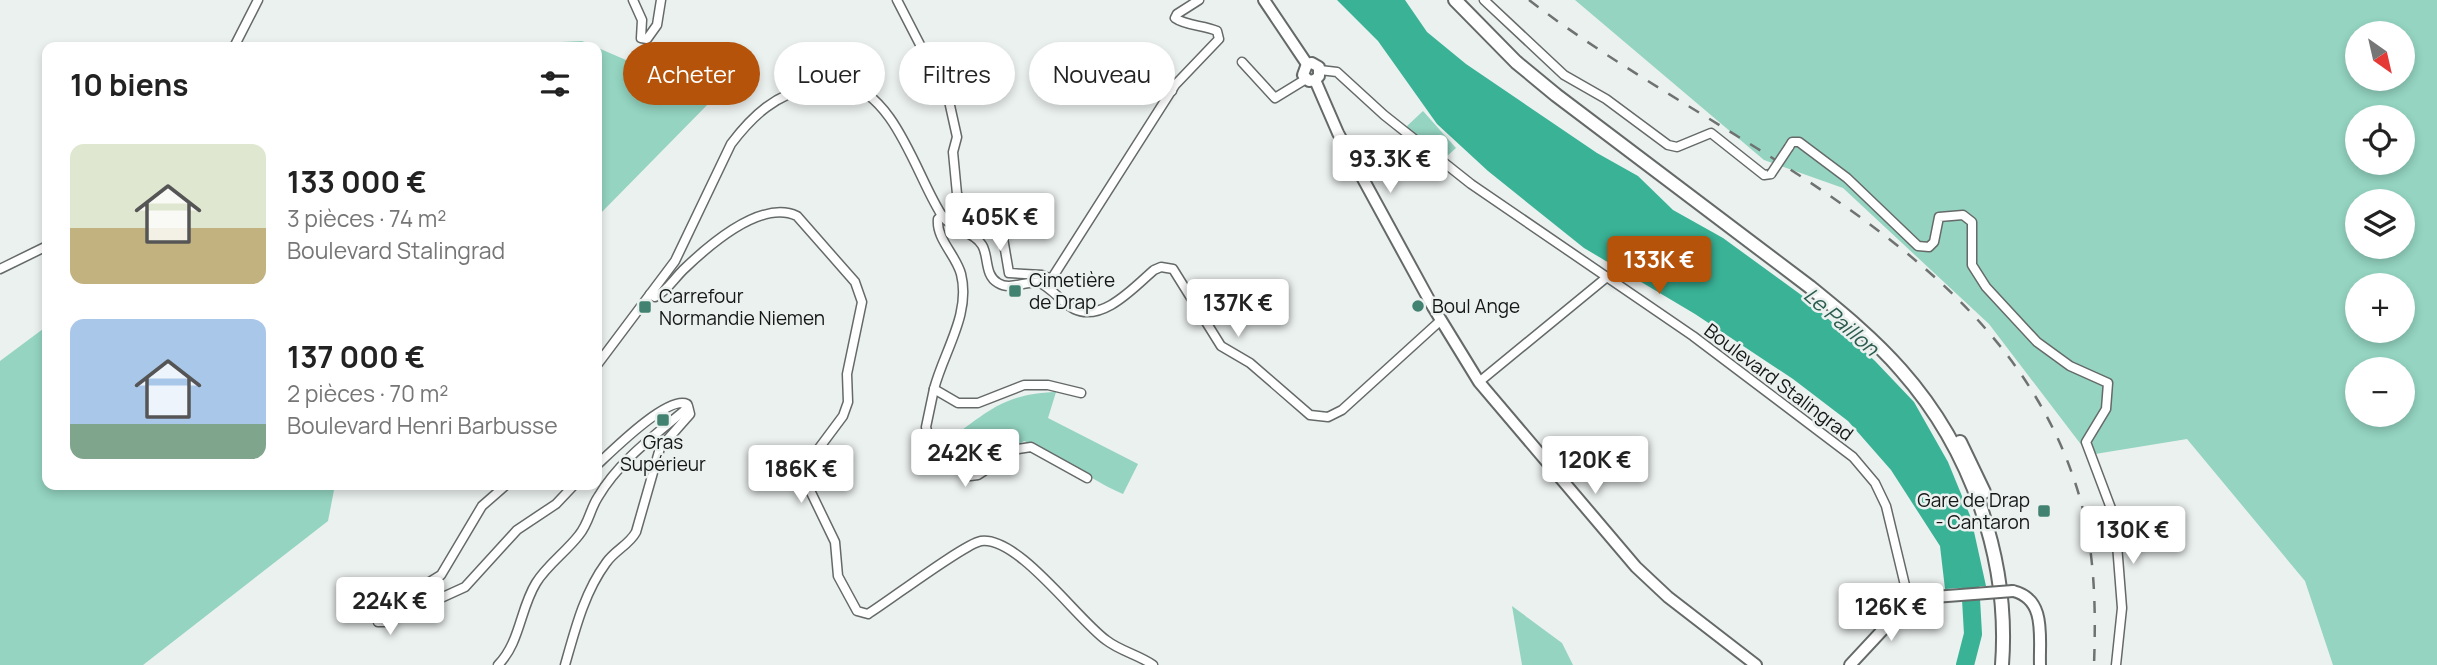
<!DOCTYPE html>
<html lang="fr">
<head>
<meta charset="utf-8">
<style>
	:root { --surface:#fff; --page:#f6f6f6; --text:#222; --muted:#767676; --accent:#b45309 }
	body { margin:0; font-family:Manrope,sans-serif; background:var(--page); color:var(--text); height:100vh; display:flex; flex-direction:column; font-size:26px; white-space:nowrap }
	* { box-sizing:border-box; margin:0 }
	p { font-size:23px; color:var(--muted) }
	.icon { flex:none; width:38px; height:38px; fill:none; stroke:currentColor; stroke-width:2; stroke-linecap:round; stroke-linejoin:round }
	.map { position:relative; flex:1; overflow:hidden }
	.side { position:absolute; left:42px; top:42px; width:560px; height:448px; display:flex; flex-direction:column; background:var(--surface); border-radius:14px; box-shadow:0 4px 10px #0003 }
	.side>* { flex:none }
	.top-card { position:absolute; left:623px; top:42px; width:665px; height:63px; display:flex; gap:14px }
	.needle { width:46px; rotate:146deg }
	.tools { position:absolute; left:2345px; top:21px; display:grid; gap:14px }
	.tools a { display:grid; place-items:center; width:70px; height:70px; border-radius:50%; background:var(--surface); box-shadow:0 4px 10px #0003; font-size:35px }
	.price { position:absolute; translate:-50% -60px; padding:0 16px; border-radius:7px; background:#fff; color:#222; font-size:23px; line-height:46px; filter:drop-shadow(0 2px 4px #0008) }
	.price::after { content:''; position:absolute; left:50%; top:42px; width:21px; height:16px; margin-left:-10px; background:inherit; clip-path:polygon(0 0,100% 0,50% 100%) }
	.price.selected { background:var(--accent); color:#fff }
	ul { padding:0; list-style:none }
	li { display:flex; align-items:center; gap:21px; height:175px; padding:0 28px }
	li span { display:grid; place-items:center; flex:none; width:196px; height:140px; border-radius:14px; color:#555 }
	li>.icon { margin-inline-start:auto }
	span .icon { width:84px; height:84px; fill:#fffc; stroke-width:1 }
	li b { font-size:30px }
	h2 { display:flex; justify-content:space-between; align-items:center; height:84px; padding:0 28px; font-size:30px }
	.chip { padding:0 24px; border-radius:32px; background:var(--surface); box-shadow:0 4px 10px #0003; font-size:24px; line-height:63px }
	.chip.selected { background:var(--accent); color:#fff }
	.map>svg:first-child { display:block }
</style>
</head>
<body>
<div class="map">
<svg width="2437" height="665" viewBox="0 0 2437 665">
	<rect width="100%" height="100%" fill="#ebf1ef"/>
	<g fill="#94d4c1" fill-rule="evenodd">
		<path d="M1575,0H2437V665H2333L2305,581L2187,439L2089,455L1989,324L1843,188L1764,160ZM2357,33H2403V79H2357ZM2357,117H2403V163H2357ZM2357,201H2403V247H2357ZM2357,285H2403V331H2357ZM2357,369H2403V415H2357Z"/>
		<polygon points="582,41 714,98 597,217 597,47 456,47"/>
		<polygon points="1423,111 1456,148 1445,158 1406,127"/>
		<polygon points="47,326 47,485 335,485 328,521 143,665 0,665 0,361"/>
		<path d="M1056,392L1048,418L1138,464L1123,494C1088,479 1060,454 1024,441L972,474L947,441C989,411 1003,394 1056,392Z"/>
		<polygon points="1512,606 1562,643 1573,665 1522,665"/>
	</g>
	<polygon fill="#39b296" points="1337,0 1405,0 1427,32 1466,64 1597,153 1638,176 1673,210 1723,238 1804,297 1875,361 1914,402 1948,462 1971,518 1986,586 1945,589 1940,546 1891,470 1848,421 1793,379 1695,314 1584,248 1488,171 1437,124 1378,41"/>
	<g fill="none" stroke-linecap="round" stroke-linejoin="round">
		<polyline stroke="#39b296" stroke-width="18" points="1965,665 1973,634 1969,564"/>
		<defs>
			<g id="minor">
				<polyline points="633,0 642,20 641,38 647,39 657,25 661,0"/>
				<polyline points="897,0 949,101 957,137 953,152 957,194 969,212 994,224 1003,238 1009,273 1042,275 1051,279"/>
				<polyline points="1484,0 1564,75 1606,99 1668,145 1677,147 1711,133 1764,175 1771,174"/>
				<polyline points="234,47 258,0"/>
				<polyline points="1242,62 1275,98 1306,79"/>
				<polyline points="1320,70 1337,72 1384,115 1471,184 1693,336 1853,457 1875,483 1886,506 1909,602"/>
				<polyline points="1148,75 1172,91"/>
				<polyline points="1789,147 1792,142 1799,142 1847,178 1918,246 1929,247 1934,242 1939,217 1963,215 1972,222 1972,265 1986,287 2037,342 2070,366 2108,383 2106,409 2086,442 2115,519 2122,608 2116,665"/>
				<path d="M942,215L938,219C936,239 956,255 961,274C971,314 944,351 934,389L958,403H978L1024,385H1048L1081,393"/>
				<polyline points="0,269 47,246"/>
				<path d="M1047,286L1175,85L1219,39L1217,31C1204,25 1186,26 1175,18L1177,14L1199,0"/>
				<path d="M650,294L655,297C667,291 673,280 683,270C708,246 761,199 797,216L855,282L862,302L847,374L848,402L843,416L805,467V480L835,542L838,576L857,611L868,614C889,601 964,544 981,541C1018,536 1077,619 1106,640C1120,651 1139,655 1153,665"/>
				<path d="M597,365L675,261L731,144C753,115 776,94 812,87C823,85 833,82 844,84C896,93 918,181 943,217C953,230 973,231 982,245C989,256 984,275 998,283C1010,291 1026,280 1040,283C1053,289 1061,302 1074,309C1103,323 1135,286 1154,270L1161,267L1173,269L1221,346L1250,363L1310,415L1328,417L1342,410L1440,321"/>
				<polyline points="1479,382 1607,277"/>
				<polyline points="934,389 926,427 932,449 970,476 978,475 1018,449 1031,447 1087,478"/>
				<polyline points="506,485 482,506 441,575 379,613 378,622 388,622 465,587 517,530 556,504 574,485"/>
				<path d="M498,665C520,643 520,609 536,583C547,565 566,552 579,535C589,523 590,509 598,497C619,461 654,436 685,410L687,404C668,395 612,451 597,465"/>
				<path d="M565,665C575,630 584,593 606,563C615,550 629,545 636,532L660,448L690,414L688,406"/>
			</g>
			<g id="tertiary">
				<polyline points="1264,0 1307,64"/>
				<polyline points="1307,64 1312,63 1319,67 1319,76 1315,80"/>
				<polyline points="1307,64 1303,75 1309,81 1315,80"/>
				<polyline points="1315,80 1338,133 1433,307 1479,382 1636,567 1668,597 1756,665"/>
				<path d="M2013,591C2047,599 2039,638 2040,665"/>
				<polyline points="1850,665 1904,607 1921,598"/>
			</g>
			<g id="primary">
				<path d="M1455,0L1516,62L1556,95L1810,287C1842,313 1874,339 1901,370C1971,449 2010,559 2002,665"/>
				<polyline points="1960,442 1984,492"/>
			</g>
		</defs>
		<use href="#minor" stroke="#656a69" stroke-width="11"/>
		<use href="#tertiary" stroke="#656a69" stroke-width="14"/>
		<use href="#primary" stroke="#656a69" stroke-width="16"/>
		<use href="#minor" stroke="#fff" stroke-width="8"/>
		<use href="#tertiary" stroke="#fff" stroke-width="10"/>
		<use href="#primary" stroke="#fff" stroke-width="12"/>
		<path stroke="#6e7270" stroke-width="2.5" stroke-dasharray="12 12" stroke-linecap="butt" d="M1529,0C1721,148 2010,245 2081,502C2095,555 2096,610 2094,665"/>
		<defs>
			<polyline id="minor-bridge" points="1771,174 1789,147"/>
			<polyline id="tertiary-bridge" points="1921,598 2013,591"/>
		</defs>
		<use href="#minor-bridge" stroke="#656a69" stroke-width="11" stroke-linecap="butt"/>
		<use href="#tertiary-bridge" stroke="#656a69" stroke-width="14" stroke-linecap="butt"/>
		<use href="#minor-bridge" stroke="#fff" stroke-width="8"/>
		<use href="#tertiary-bridge" stroke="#fff" stroke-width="10"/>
	</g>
	<g fill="#428271" stroke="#ebf1ef" stroke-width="2.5">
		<rect x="1008" y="284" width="14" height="14" rx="3.5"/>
		<circle cx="1418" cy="306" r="7"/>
		<rect x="638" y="300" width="14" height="14" rx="3.5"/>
		<rect x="656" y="413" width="14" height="14" rx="3.5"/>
		<rect x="2037" y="504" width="14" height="14" rx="3.5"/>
	</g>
	<g text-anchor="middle" stroke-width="5" stroke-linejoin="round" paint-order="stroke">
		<g font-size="19" fill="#151716" stroke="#ebf1ef" text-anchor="start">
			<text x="1029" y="287">Cimetière<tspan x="1029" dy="22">de Drap</tspan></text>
			<text x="659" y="303">Carrefour<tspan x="659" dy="22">Normandie Niemen</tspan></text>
			<text x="1432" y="313">Boul Ange</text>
			<text x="663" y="449" text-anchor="middle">Gras<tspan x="663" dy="22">Supérieur</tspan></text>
			<text x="2030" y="507" text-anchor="end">Gare de Drap<tspan x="2030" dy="22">- Cantaron</tspan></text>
		</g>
		<g font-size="19" fill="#151716" stroke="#ebf1ef">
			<text transform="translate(1779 382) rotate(37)" y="7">Boulevard Stalingrad</text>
		</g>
		<g font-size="21" font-style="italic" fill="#2b5c4f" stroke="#ebf1ef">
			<text transform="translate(1841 322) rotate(41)" y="7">Le Paillon</text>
		</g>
	</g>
</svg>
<div class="tools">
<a><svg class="needle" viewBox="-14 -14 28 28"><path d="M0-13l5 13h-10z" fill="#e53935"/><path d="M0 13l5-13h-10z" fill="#767676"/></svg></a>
<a><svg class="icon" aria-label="locate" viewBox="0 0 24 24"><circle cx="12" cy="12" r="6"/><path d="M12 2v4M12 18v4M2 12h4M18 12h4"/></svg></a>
<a><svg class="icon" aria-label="layers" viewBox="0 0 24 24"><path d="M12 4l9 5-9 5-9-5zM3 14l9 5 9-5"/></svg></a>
<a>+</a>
<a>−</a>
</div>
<b class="price" style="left:1390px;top:195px">93.3K €</b>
<b class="price" style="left:1000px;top:253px">405K €</b>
<b class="price selected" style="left:1659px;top:296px">133K €</b>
<b class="price" style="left:1238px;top:339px">137K €</b>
<b class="price" style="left:965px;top:489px">242K €</b>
<b class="price" style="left:1595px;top:496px">120K €</b>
<b class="price" style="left:801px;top:505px">186K €</b>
<b class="price" style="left:2133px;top:566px">130K €</b>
<b class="price" style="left:390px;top:637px">224K €</b>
<b class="price" style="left:1891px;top:643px">126K €</b>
<div class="top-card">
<a class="chip selected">Acheter</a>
<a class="chip">Louer</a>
<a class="chip">Filtres</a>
<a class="chip">Nouveau</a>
</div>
<section class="side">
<h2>10 biens<svg class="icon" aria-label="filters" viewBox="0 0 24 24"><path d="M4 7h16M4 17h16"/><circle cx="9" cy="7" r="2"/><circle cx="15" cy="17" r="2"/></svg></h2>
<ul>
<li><span style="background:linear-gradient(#dfe7d0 60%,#c2b280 0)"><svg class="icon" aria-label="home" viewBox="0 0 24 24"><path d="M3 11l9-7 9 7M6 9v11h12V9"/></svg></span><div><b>133 000 €</b><p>3 pièces · 74 m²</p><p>Boulevard Stalingrad</p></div></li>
<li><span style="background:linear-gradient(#a9c7e8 75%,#7fa58c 0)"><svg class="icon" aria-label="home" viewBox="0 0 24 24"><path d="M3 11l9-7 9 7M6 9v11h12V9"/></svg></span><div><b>137 000 €</b><p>2 pièces · 70 m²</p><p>Boulevard Henri Barbusse</p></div></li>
</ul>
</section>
</div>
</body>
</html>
